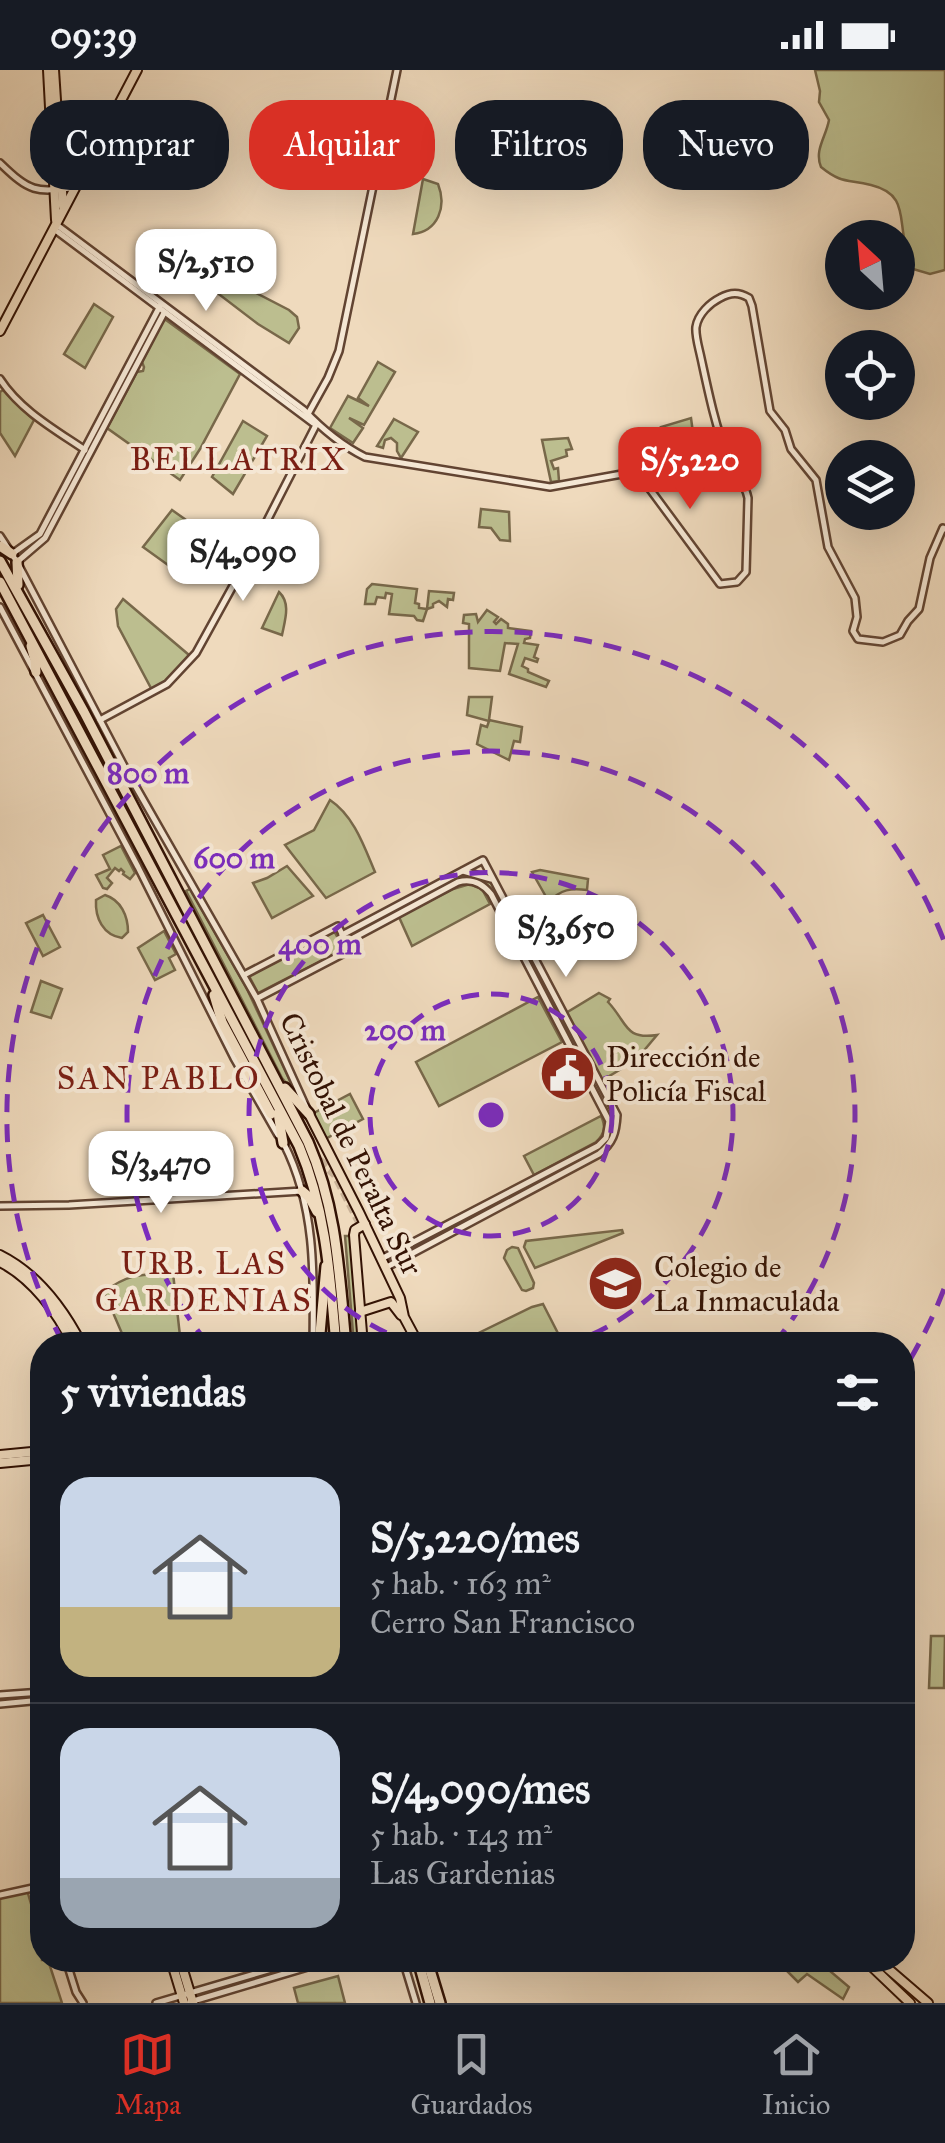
<!DOCTYPE html>
<html lang="es">
<head>
<meta charset="utf-8">
<style>
	:root { --surface:#171b24; --page:#20242c; --text:#f1f3f6; --muted:#9ea1a6; --line:#363941; --accent:#d93025 }
	body { margin:0; font-family:"IM FELL Great Primer",serif; background:var(--page); color:var(--text); height:100vh; display:flex; flex-direction:column; font-size:38px; white-space:nowrap }
	* { box-sizing:border-box; margin:0 }
	p { font-size:32px; color:var(--muted) }
	.icon { flex:none; width:55px; height:55px; fill:none; stroke:currentColor; stroke-width:2; stroke-linecap:round; stroke-linejoin:round }
	.map { position:relative; flex:1; overflow:hidden }
	.panel { position:absolute; left:30px; top:1262px; width:885px; height:640px; display:flex; flex-direction:column; background:var(--surface); border-radius:40px; box-shadow:0 10px 40px #0002 }
	.panel>* { flex:none }
	.top-card { position:absolute; left:30px; top:30px; width:885px; height:90px; display:flex; gap:20px }
	.needle { width:65px; rotate:334deg }
	.controls { position:absolute; left:825px; top:150px; display:grid; gap:20px }
	.controls a { display:grid; place-items:center; width:90px; height:90px; border-radius:50%; background:var(--surface); box-shadow:0 10px 40px #0002; font-size:50px }
	.price { position:absolute; translate:-50% -85px; padding:0 22px; border-radius:20px; background:#fff; color:#222; font-size:32px; line-height:65px; filter:drop-shadow(0 2px 5px #0008) }
	.price::after { content:''; position:absolute; left:50%; top:60px; width:30px; height:22px; margin-left:-15px; background:inherit; clip-path:polygon(0 0,100% 0,50% 100%) }
	.price.active { background:var(--accent); color:#fff }
	ul { padding:0; list-style:none }
	li { display:flex; align-items:center; gap:30px; height:250px; padding:0 30px }
	li+li { border-top:2px solid var(--line) }
	li span { display:grid; place-items:center; flex:none; width:280px; height:200px; border-radius:30px; color:#555 }
	li>.icon { margin-inline-start:auto }
	span .icon { width:120px; height:120px; fill:#fffc; stroke-width:1 }
	li b { font-size:42px }
	h2 { display:flex; justify-content:space-between; align-items:center; height:120px; padding:0 30px; font-size:42px }
	.chip { padding:0 35px; border-radius:40px; background:var(--surface); box-shadow:0 10px 40px #0002; font-size:35px; line-height:90px }
	.chip.active { background:var(--accent); color:#fff }
	.status { display:flex; justify-content:space-between; align-items:center; height:70px; padding:0 50px; background:var(--surface); direction:ltr }
	.status svg { height:28px; fill:currentColor }
	.tab-bar { display:flex; justify-content:space-around; align-items:center; height:140px; border-top:2px solid var(--line); background:var(--surface); font-size:28px; color:var(--muted) }
	.tab-bar a { display:grid; justify-items:center; gap:5px }
	.tab-bar .active { color:var(--accent) }
	.map>svg:first-child { display:block }
</style>
</head>
<body>
<div class="status"><b>09:39</b><svg viewBox="0 0 49 12"><path d="M0 12V9h3v3zM5 12V6h3v6zM10 12V3h3v9zM15 12V0h3v12zM26 1h20v11H26zM47 4h2v5h-2z"/></svg></div>
<div class="map">
<svg width="945" height="1933" viewBox="0 0 945 1933">
	<rect width="100%" height="100%" fill="#efdabd"/>
	<filter id="stains"><feTurbulence type="fractalNoise" baseFrequency=".002" numOctaves="4"/><feColorMatrix values="0 0 0 0 .2 0 0 0 0 .09 0 0 0 0 .02 0 0 0 .5 -.17"/></filter>
	<radialGradient id="worn" r=".72"><stop offset=".6" stop-color="#630" stop-opacity="0"/><stop offset="1" stop-color="#630" stop-opacity=".3"/></radialGradient>
	<g fill="#bcbe8f" stroke="#78684a" stroke-width="2.5">
		<path d="M815,0H945V200L930,204L913,199C911,192 908,185 906,177C898,148 908,124 871,115C847,109 842,114 821,97C814,80 826,67 829,50L819,32L820,21Z"/>
		<polygon points="178,66 202,79 186,108 161,95"/>
		<path d="M423,109L438,114C447,137 438,161 413,164Z"/>
		<polygon points="206,197 289,240 297,247 299,258 289,273 258,254 199,209"/>
		<polygon points="94,234 113,247 85,298 64,284"/>
		<polygon points="163,250 166,250 240,304 200,379 180,410 107,358 137,302 143,301 144,297 142,292"/>
		<polygon points="378,292 395,302 364,355 349,348 363,358 353,373 330,358 348,326 369,336 358,328"/>
		<polygon points="3,320 34,350 15,386 0,363 0,322"/>
		<polygon points="691,348 693,363 697,363 699,369 667,375 661,357"/>
		<polygon points="394,349 418,362 401,388 397,381 397,373 391,368 385,370 383,378 377,376"/>
		<polygon points="243,351 267,366 233,424 212,407"/>
		<polygon points="568,368 572,379 566,380 567,386 551,391 554,399 558,398 559,411 551,412 542,370"/>
		<polygon points="481,439 509,442 510,471 500,470 491,458 479,457"/>
		<polygon points="172,440 203,462 205,473 186,508 143,477"/>
		<polygon points="372,514 417,519 415,533 419,534 419,538 427,539 429,521 454,523 453,530 448,529 447,537 439,531 433,534 433,537 427,539 423,551 417,550 414,546 389,544 392,524 386,523 385,528 377,527 375,534 365,534 367,519"/>
		<path d="M279,522C291,533 285,550 282,565L262,558Z"/>
		<polygon points="123,529 189,585 168,611 152,620 118,556 116,539"/>
		<polygon points="487,540 498,547 494,552 496,554 501,549 508,554 508,558 531,561 530,568 525,569 524,573 538,575 534,587 538,589 537,592 525,588 522,596 528,599 528,602 549,611 546,617 509,604 518,574 505,573 500,601 469,598 469,554 463,553 464,545 476,544 478,552"/>
		<polygon points="469,627 492,627 489,650 522,657 520,672 514,671 509,690 477,674 481,655 487,657 489,651 467,645"/>
		<path d="M330,730C354,746 364,776 375,802L326,828L285,775L314,760Z"/>
		<polygon points="121,776 135,803 130,809 123,804 124,802 121,799 119,801 115,798 107,808 112,813 107,819 103,818 96,805 110,799 103,785"/>
		<polygon points="287,796 313,826 272,848 253,813 267,808"/>
		<path d="M540,800L588,809L587,820C571,818 561,819 549,832L532,802Z"/>
		<polygon points="459,805 486,809 491,812 535,895 531,896 492,822 482,812 465,808 399,841 397,838"/>
		<polygon points="470,814 482,819 490,834 412,876 399,847 453,819"/>
		<polygon points="190,819 247,919 297,1026 282,1008 186,821"/>
		<path d="M105,825C121,830 128,846 128,862L122,868C103,865 95,848 96,830Z"/>
		<polygon points="43,845 60,877 43,886 26,853"/>
		<polygon points="164,861 176,884 169,888 175,900 155,910 138,878"/>
		<polygon points="334,861 344,879 258,923 249,906"/>
		<polygon points="41,911 62,919 51,948 31,942"/>
		<path d="M599,923L610,929L608,932C628,953 624,970 657,965L636,990L601,1011L566,943Z"/>
		<polygon points="538,927 562,972 439,1036 416,992"/>
		<polygon points="350,1024 363,1049 325,1069 312,1044"/>
		<path d="M601,1046C606,1056 605,1064 596,1072L534,1105L524,1086Z"/>
		<polygon points="622,1160 623,1163 535,1198 524,1177 526,1171"/>
		<polygon points="345,1166 351,1166 360,1275 354,1275"/>
		<polygon points="512,1177 518,1178 534,1213 533,1218 526,1221 522,1220 504,1188 507,1180"/>
		<path d="M173,1203L181,1275H127L104,1222C130,1202 143,1205 173,1203Z"/>
		<polygon points="543,1234 564,1275 454,1275 532,1237"/>
		<polygon points="931,1566 945,1566 944,1618 929,1618"/>
		<polygon points="27,1820 42,1872 42,1890 48,1890 62,1933 0,1933 0,1826"/>
		<polygon points="776,1890 817,1890 849,1917 843,1929 807,1904 798,1912"/>
		<polygon points="338,1906 345,1933 298,1933 294,1918"/>
	</g>
	<g fill="none" stroke-linecap="round" stroke-linejoin="round">
		<polyline stroke="#c9b298" stroke-width="9" stroke-dasharray="9 4.5" stroke-linecap="butt" points="271,1044 286,1063 335,1104 364,1161"/>
		<defs>
			<g id="minor">
				<path d="M0,93C30,122 35,123 76,117"/>
				<path d="M57,155L304,340C322,359 341,375 365,387L550,417L622,404L641,407L720,514L737,512L746,502L748,428C745,412 733,401 727,386C715,355 708,320 701,288C699,278 695,266 696,257C698,244 710,233 720,228C731,222 739,222 749,228L752,236L770,341L785,360L791,379L816,410L828,477L855,528L857,547L853,561L858,569L883,572L900,565L908,551L919,539L930,488L943,458L945,459"/>
				<polyline points="54,159 313,353"/>
				<path d="M0,309C20,340 54,359 85,380"/>
				<polyline points="308,344 328,308 339,281 397,0"/>
				<polyline points="0,466 17,492 124,696 257,929 306,1037"/>
				<polyline points="12,484 40,464 160,236"/>
				<polyline points="17,492 45,468 164,243"/>
				<polyline points="0,537 138,797 234,988 278,1065"/>
				<polyline points="100,650 167,614 196,583 245,494 316,355"/>
				<polyline points="463,801 491,809"/>
				<path d="M342,865L483,790L617,1045C616,1063 613,1073 599,1084L385,1198"/>
				<path d="M346,872L458,812C472,808 483,814 491,824L609,1051L606,1068L598,1076L383,1188"/>
				<polyline points="244,905 338,856 350,880 258,928"/>
				<path d="M284,1074C316,1137 314,1206 313,1275"/>
				<polyline points="0,1136 69,1135 302,1121"/>
				<polyline points="0,1625 42,1622"/>
				<polyline points="0,1634 42,1630"/>
				<polyline points="0,1825 42,1816"/>
				<polyline points="66,1890 76,1922 83,1933"/>
				<polyline points="403,1890 416,1933"/>
				<polyline points="190,1932 331,1890"/>
				<polyline points="156,1933 302,1890"/>
			</g>
			<g id="major">
				<polyline points="48,0 56,150"/>
				<polyline points="54,0 63,136"/>
				<polyline points="88,96 105,93 96,77"/>
				<polyline points="0,261 137,0"/>
				<polyline points="309,1044 359,1142 400,1228 404,1247 419,1275"/>
				<path d="M0,1185C38,1204 63,1238 82,1275"/>
				<path d="M0,1192C32,1208 58,1243 73,1275"/>
				<polyline points="360,1242 391,1232 401,1245"/>
				<polyline points="363,1275 354,1165 355,1160 365,1154"/>
				<polyline points="0,1385 42,1381"/>
				<polyline points="0,1393 42,1389"/>
				<polyline points="171,1890 184,1933"/>
				<polyline points="180,1890 193,1933"/>
				<polyline points="865,1890 910,1933"/>
				<polyline points="878,1890 928,1933"/>
			</g>
			<g id="highway">
				<polyline points="0,476 12,484"/>
				<path d="M0,491L84,642L308,1072C337,1139 339,1203 346,1275"/>
				<polyline points="17,492 18,515"/>
				<path d="M0,512L299,1076C326,1140 330,1206 336,1275"/>
				<polyline points="31,576 35,590 36,602"/>
				<polyline points="214,925 222,952 271,1044"/>
				<polyline points="285,1018 309,1044"/>
				<polyline points="278,1043 283,1073"/>
				<polyline points="302,1121 309,1127 317,1142"/>
				<polyline points="319,1275 326,1196"/>
				<polyline points="418,1890 430,1933"/>
				<polyline points="427,1890 440,1933"/>
			</g>
		</defs>
		<use href="#minor" stroke="#624432" stroke-width="10"/>
		<use href="#major" stroke="#331204" stroke-width="12"/>
		<use href="#highway" stroke="#331204" stroke-width="14"/>
		<use href="#minor" stroke="#f5e7d4" stroke-width="5"/>
		<use href="#major" stroke="#efdabd" stroke-width="8"/>
		<use href="#highway" stroke="#efdabd" stroke-width="9"/>
	</g>
	<g fill="none" stroke="#7b2cbf" stroke-width="5" stroke-dasharray="18 12">
		<circle cx="491" cy="1045" r="121"/>
		<path d="M414 1274A242 242 0 1 1 568 1274"/>
		<path d="M208 1274A364 364 0 1 1 774 1274"/>
		<path d="M944 1219A485 485 0 0 1 905 1298M63 1273A485 485 0 1 1 944 871"/>
	</g>
	<defs>
		<symbol id="civic-disc" viewBox="-11 -11 22 22"><circle r="9.5" fill="#8f2418" stroke="#f5e7d4"/><path d="M-.6-6.5H3V-4.5H.6V-3L4-1V1h2V6H-6V1h2V-1L-.6-3ZM-1.2 2.5V6h2.4V2.5Z" fill="#fff"/></symbol>
		<symbol id="school-disc" viewBox="-11 -11 22 22"><circle r="9.5" fill="#8f2418" stroke="#f5e7d4"/><path d="M0-5L7-2L0 1L-7-2ZM-4 1L0 2.5L4 1V4Q0 6-4 4Z" fill="#fff"/></symbol>
	</defs>
	<g fill-rule="evenodd">
		<use href="#civic-disc" x="536" y="972" width="63" height="63"/>
		<use href="#school-disc" x="584" y="1182" width="63" height="63"/>
	</g>
	<g text-anchor="middle" stroke-width="8" stroke-linejoin="round" paint-order="stroke">
		<g font-size="30" fill="#331204" stroke="#f5e7d4" text-anchor="start">
			<text x="606" y="997">Dirección de<tspan x="606" dy="34">Policía Fiscal</tspan></text>
			<text x="654" y="1207">Colegio de<tspan x="654" dy="34">La Inmaculada</tspan></text>
		</g>
		<g font-size="30" fill="#331204" stroke="#f5e7d4">
			<text transform="translate(351 1074) rotate(64)" y="10">Cristobal de Peralta Sur</text>
		</g>
		<g font-size="32" letter-spacing="2.5" fill="#7a1f14" stroke="#f5e7d4">
			<text x="239" y="400">BELLATRIX</text>
			<text x="159" y="1019">SAN PABLO</text>
			<text x="204" y="1204">URB. LAS<tspan x="204" dy="37">GARDENIAS</tspan></text>
		</g>
	</g>
	<circle cx="491" cy="1045" r="15" fill="#7b2cbf" stroke="#f5e7d4" stroke-width="5"/>
	<g font-size="30" text-anchor="middle" font-weight="bold" fill="#7b2cbf" stroke="#f5e7d4" stroke-width="8" stroke-linejoin="round" paint-order="stroke">
		<text x="148" y="713">800 m</text>
		<text x="234" y="798">600 m</text>
		<text x="320" y="884">400 m</text>
		<text x="405" y="970">200 m</text>
	</g>
	<rect width="100%" height="100%" filter="url(#stains)"/>
	<rect width="100%" height="100%" fill="url(#worn)"/>
</svg>
<div class="controls">
<a><svg class="needle" viewBox="-14 -14 28 28"><path d="M0-13l5 13h-10z" fill="#e53935"/><path d="M0 13l5-13h-10z" fill="#9ea1a6"/></svg></a>
<a><svg class="icon" aria-label="locate" viewBox="0 0 24 24"><circle cx="12" cy="12" r="6"/><path d="M12 2v4M12 18v4M2 12h4M18 12h4"/></svg></a>
<a><svg class="icon" aria-label="layers" viewBox="0 0 24 24"><path d="M12 4l9 5-9 5-9-5zM3 14l9 5 9-5"/></svg></a>
</div>
<b class="price" style="left:206px;top:244px">S/2,510</b>
<b class="price active" style="left:690px;top:442px">S/5,220</b>
<b class="price" style="left:243px;top:534px">S/4,090</b>
<b class="price" style="left:566px;top:910px">S/3,650</b>
<b class="price" style="left:161px;top:1146px">S/3,470</b>
<div class="top-card">
<a class="chip">Comprar</a>
<a class="chip active">Alquilar</a>
<a class="chip">Filtros</a>
<a class="chip">Nuevo</a>
</div>
<section class="panel">
<h2>5 viviendas<svg class="icon" aria-label="filters" viewBox="0 0 24 24"><path d="M4 7h16M4 17h16"/><circle cx="9" cy="7" r="2"/><circle cx="15" cy="17" r="2"/></svg></h2>
<ul>
<li><span style="background:linear-gradient(#c9d6e8 65%,#c2b280 0)"><svg class="icon" aria-label="home" viewBox="0 0 24 24"><path d="M3 11l9-7 9 7M6 9v11h12V9"/></svg></span><div><b>S/5,220/mes</b><p>5 hab. · 163 m²</p><p>Cerro San Francisco</p></div></li>
<li><span style="background:linear-gradient(#c9d6e8 75%,#9aa5b1 0)"><svg class="icon" aria-label="home" viewBox="0 0 24 24"><path d="M3 11l9-7 9 7M6 9v11h12V9"/></svg></span><div><b>S/4,090/mes</b><p>5 hab. · 143 m²</p><p>Las Gardenias</p></div></li>
</ul>
</section>
</div>
<nav class="tab-bar">
<a class="active"><svg class="icon" aria-label="map" viewBox="0 0 24 24"><path d="M3 6l6-2 6 2 6-2v14l-6 2-6-2-6 2zM9 4v14M15 6v14"/></svg>Mapa</a>
<a><svg class="icon" aria-label="saved" viewBox="0 0 24 24"><path d="M7 4h10v16l-5-4-5 4z"/></svg>Guardados</a>
<a><svg class="icon" aria-label="home" viewBox="0 0 24 24"><path d="M3 11l9-7 9 7M6 9v11h12V9"/></svg>Inicio</a>
</nav>
</body>
</html>
